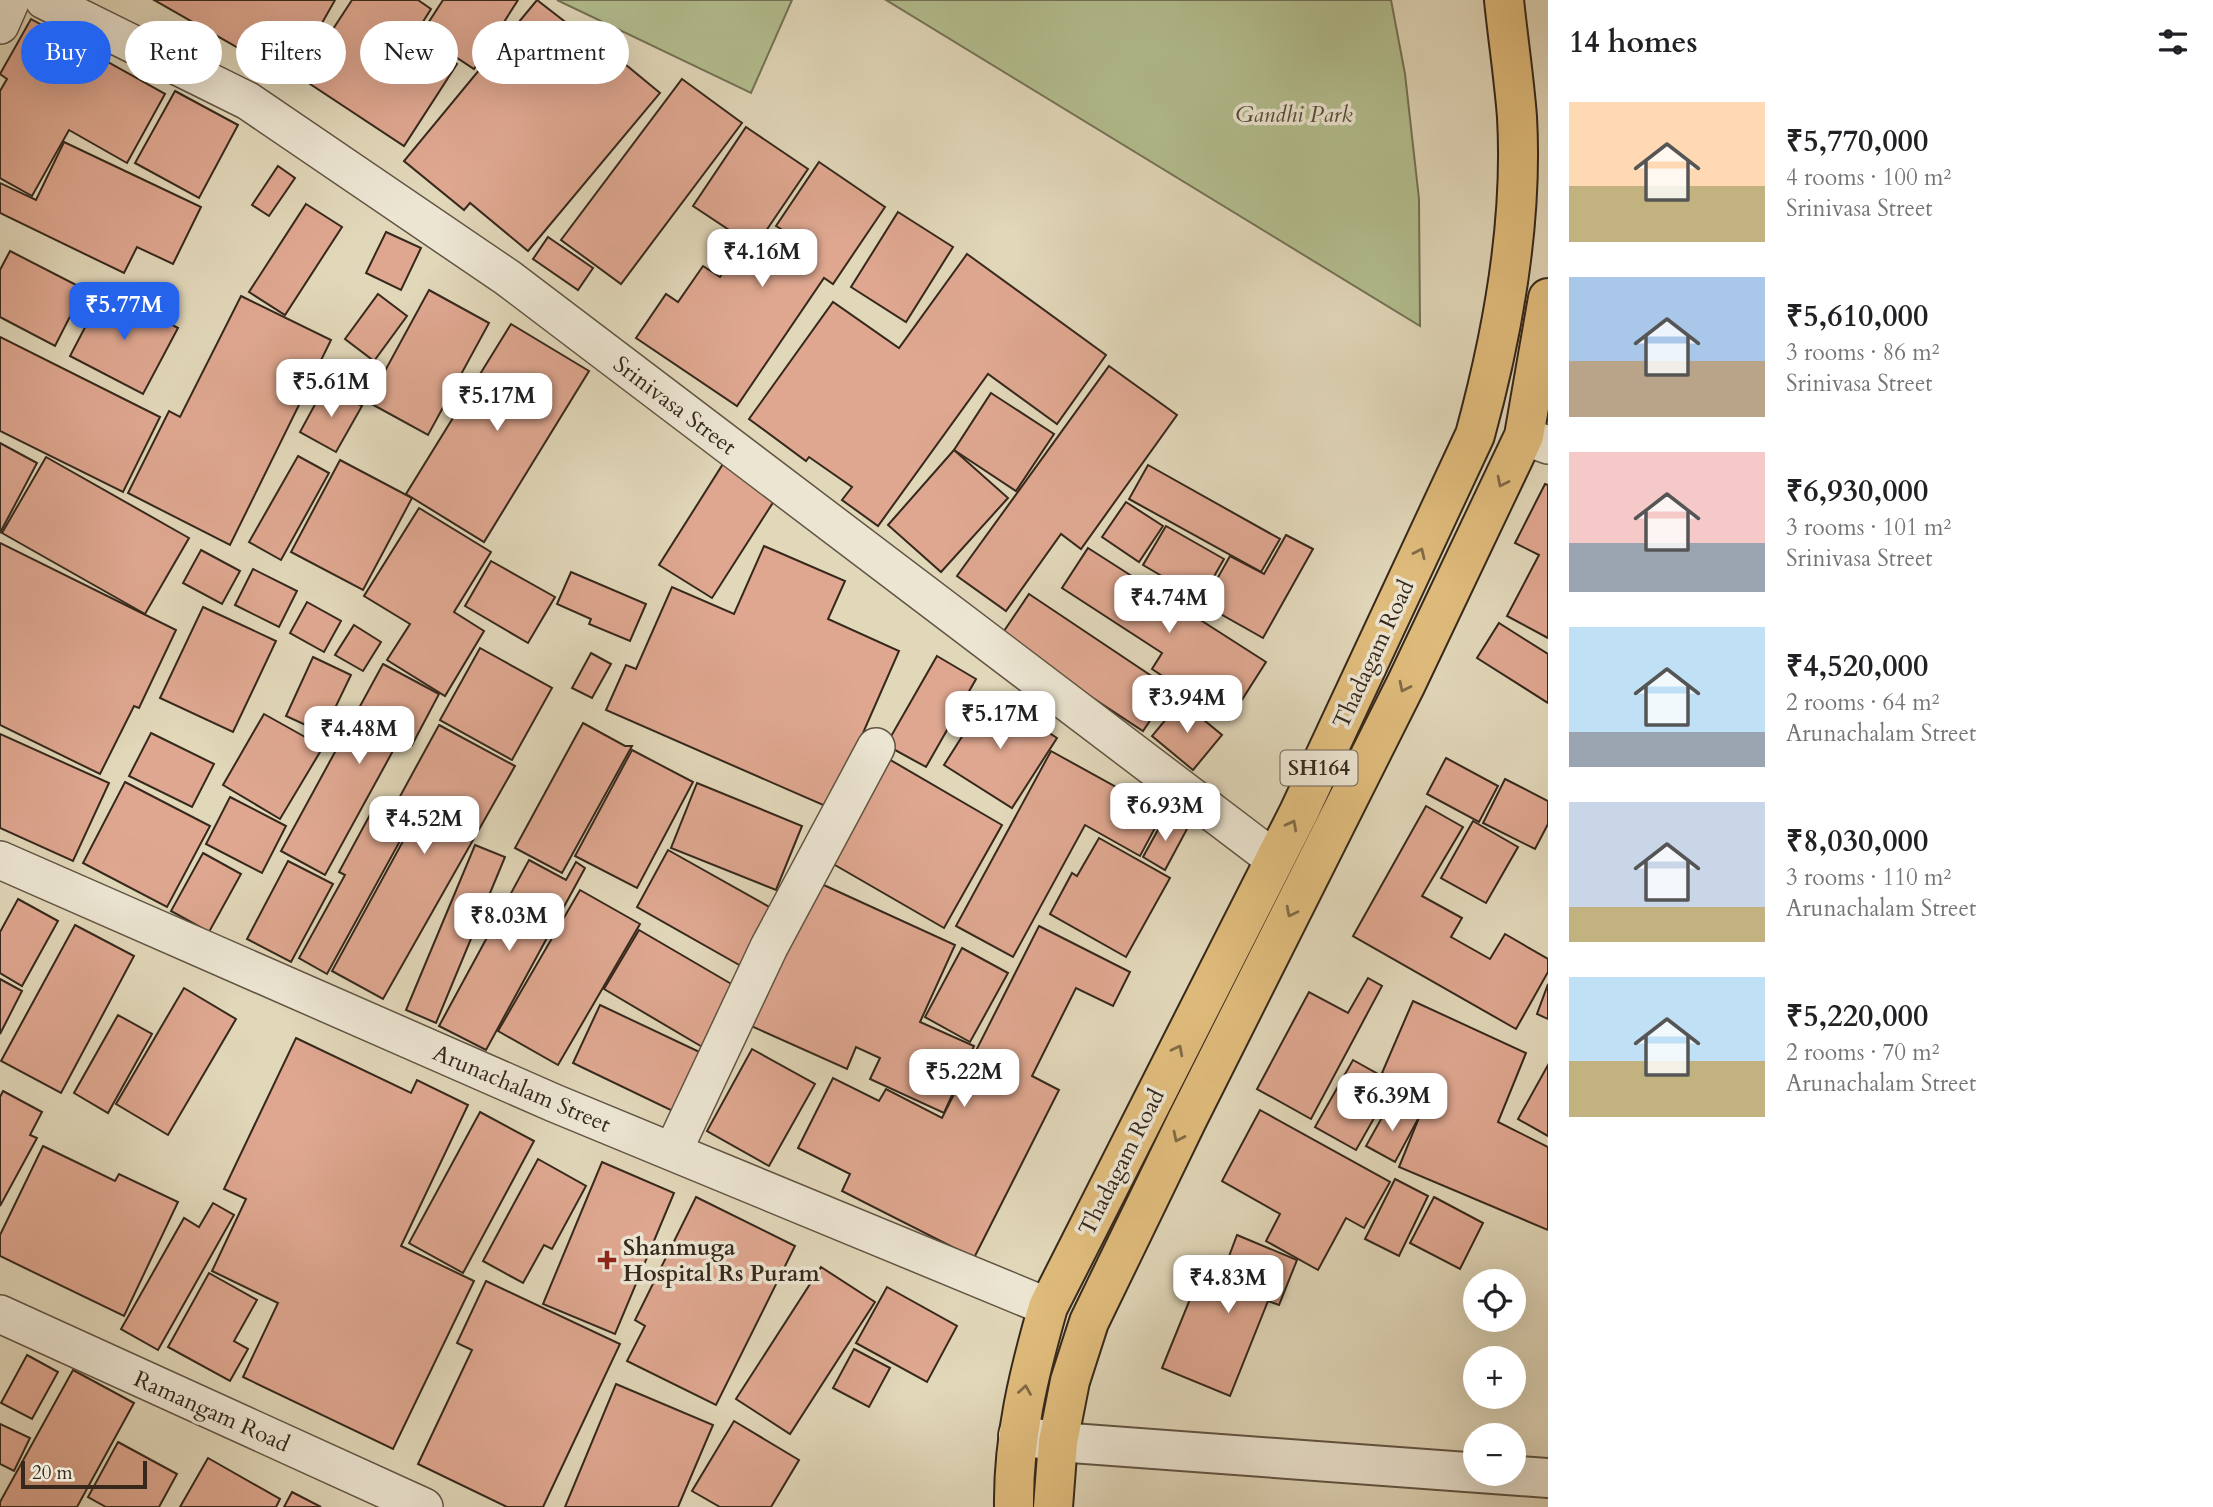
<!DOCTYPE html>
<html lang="en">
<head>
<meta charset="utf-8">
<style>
	:root { --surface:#fff; --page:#f2f2f2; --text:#202124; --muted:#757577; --accent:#2563eb }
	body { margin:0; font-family:Cardo,serif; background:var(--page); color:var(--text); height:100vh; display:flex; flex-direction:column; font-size:26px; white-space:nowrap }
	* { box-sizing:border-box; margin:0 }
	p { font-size:23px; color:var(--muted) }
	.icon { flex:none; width:38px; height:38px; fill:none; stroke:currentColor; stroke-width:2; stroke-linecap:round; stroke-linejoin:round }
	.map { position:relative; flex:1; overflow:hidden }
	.sheet { display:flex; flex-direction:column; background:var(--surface); width:665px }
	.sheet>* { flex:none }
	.banner { position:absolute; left:21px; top:21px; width:665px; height:63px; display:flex; gap:14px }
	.buttons { position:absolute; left:1463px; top:1269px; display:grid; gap:14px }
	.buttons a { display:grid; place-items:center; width:63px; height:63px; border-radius:50%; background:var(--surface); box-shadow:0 7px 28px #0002; font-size:35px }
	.scale { position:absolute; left:21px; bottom:18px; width:126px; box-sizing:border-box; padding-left:7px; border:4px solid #36281c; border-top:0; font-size:19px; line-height:24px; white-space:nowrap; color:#36281c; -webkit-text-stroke:5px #ece5d2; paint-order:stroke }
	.price { position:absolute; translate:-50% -60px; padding:0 16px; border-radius:14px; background:#fff; color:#222; font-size:23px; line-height:46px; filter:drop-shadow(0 2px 4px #0008) }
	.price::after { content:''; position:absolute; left:50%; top:42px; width:21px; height:16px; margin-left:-10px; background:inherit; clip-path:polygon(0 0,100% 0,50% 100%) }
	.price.active { background:var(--accent); color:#fff }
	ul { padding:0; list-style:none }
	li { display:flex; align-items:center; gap:21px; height:175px; padding:0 21px }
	li span { display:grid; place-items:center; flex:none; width:196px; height:140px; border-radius:0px; color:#555 }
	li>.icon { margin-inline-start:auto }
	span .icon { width:84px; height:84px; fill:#fffc; stroke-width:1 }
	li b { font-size:30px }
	h2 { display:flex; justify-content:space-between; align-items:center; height:84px; padding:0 21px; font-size:30px }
	.tag { padding:0 24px; border-radius:32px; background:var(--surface); box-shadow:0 7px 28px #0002; font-size:24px; line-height:63px }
	.tag.active { background:var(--accent); color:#fff }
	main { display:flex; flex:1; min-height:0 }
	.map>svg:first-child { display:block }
</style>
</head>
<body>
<main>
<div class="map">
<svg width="1548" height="1507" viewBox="0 0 1548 1507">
	<rect width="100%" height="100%" fill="#e1d7b9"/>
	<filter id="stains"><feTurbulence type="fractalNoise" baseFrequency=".00286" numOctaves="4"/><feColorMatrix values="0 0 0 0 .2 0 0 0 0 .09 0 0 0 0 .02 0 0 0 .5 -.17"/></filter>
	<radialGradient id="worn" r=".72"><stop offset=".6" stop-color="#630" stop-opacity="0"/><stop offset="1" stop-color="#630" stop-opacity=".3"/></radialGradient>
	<g fill="#b3be8f" stroke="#747356" stroke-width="2">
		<polygon points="557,0 792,0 751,93"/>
		<polygon points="886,0 1391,0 1405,74 1419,199 1420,326"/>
	</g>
	<g fill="#dfa790" stroke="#36281c" stroke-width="2">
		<polygon points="154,0 335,0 291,78"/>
		<polygon points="352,0 418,0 431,9 414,36 457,64 404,146 301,78"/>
		<polygon points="443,0 518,0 474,69 421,34"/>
		<polygon points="537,0 595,45 597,41 660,93 528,251 470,203 464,210 404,161"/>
		<polygon points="31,19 165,94 127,163 69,130 32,196 0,178 0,91 7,79 0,74"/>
		<polygon points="682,79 742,123 621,284 561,240"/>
		<polygon points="175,91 238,125 199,198 135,163"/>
		<polygon points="746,127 808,169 755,247 693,206"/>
		<polygon points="64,142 201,207 173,264 137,247 124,273 0,213 0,183 36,200"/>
		<polygon points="819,162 885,207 833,284 824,278 737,406 636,338 666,294 678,302 703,266 720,277 741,246 761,260 781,229 776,226"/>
		<polygon points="278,166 295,178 269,216 252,205"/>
		<polygon points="306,204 342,227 285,315 249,292"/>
		<polygon points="898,212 953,247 906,322 851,287"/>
		<polygon points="386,232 421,248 401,290 366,273"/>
		<polygon points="548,237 593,268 578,290 533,259"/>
		<polygon points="10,251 84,289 55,346 0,317 0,270"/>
		<polygon points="967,254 1106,355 1057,424 988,374 878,526 842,500 852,487 809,457 806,461 749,419 833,302 899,348"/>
		<polygon points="105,289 178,328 143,394 70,356"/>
		<polygon points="429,290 489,323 428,435 368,402"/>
		<polygon points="378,294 407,316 374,361 345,339"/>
		<polygon points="241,296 331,340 230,545 128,493 169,411 180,417"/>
		<polygon points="511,324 589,371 484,542 406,494"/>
		<polygon points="0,337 160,417 123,492 0,431"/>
		<polygon points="1109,366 1177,415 1081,549 1061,534 1006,611 957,576"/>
		<polygon points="325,386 362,406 336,452 300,432"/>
		<polygon points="991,393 1054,434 1016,491 954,450"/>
		<polygon points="0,443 37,463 0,533"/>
		<polygon points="954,450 1008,498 941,572 888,525"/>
		<polygon points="298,456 329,473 281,560 249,542"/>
		<polygon points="728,456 781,490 712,598 659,565"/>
		<polygon points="46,457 189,538 145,614 2,533"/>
		<polygon points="340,460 412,498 363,590 291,552"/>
		<polygon points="1148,465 1280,539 1261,572 1129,499"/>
		<polygon points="1545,484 1548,485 1548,638 1507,616 1539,555 1515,543"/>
		<polygon points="1126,502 1163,526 1139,562 1102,537"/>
		<polygon points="419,508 491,552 454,612 484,631 445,696 387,660 410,624 364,596"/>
		<polygon points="1166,526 1224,559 1201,599 1143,565"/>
		<polygon points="1286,535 1313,549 1263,638 1203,604 1230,556 1264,574"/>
		<polygon points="0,543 176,630 139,708 134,706 100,774 0,725"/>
		<polygon points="764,546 845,581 828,619 899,651 830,808 606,710 626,665 636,669 672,587 734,614"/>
		<polygon points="1088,548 1266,662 1229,720 1152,669 1162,653 1062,588"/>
		<polygon points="201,550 240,571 222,604 183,583"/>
		<polygon points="491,561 555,597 528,643 465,606"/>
		<polygon points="253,569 297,591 279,627 235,605"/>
		<polygon points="571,572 646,604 630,641 589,624 591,619 557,604"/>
		<polygon points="1029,594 1171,689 1143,731 1000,637"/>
		<polygon points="307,602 341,621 324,652 290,633"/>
		<polygon points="203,607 276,641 233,732 160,698"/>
		<polygon points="1499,623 1548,654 1548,703 1477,658"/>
		<polygon points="354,625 381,642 363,671 335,655"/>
		<polygon points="480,648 552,688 512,760 440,720"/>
		<polygon points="591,653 611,664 592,698 572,688"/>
		<polygon points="937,656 976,679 926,767 886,745"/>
		<polygon points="313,657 351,675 323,733 286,716"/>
		<polygon points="383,664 439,694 412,745 400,738 325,875 281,851"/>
		<polygon points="989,694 1057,738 1012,808 944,765"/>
		<polygon points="1181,701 1222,735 1193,770 1152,736"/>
		<polygon points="264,714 323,747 280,819 223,785"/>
		<polygon points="583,723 625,746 632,746 562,873 515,848"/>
		<polygon points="439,725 515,766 383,999 332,971 419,812 398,800"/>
		<polygon points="151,733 214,764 192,807 129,776"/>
		<polygon points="0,734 109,783 73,861 0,828"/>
		<polygon points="632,750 693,782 637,888 575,856"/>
		<polygon points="1051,751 1163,813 1140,856 1085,825 1013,957 956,926"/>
		<polygon points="887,758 1002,825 944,928 828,861"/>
		<polygon points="1446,758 1498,786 1479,822 1427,794"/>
		<polygon points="1505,779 1548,801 1548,824 1535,849 1483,823"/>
		<polygon points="125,782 210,826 167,907 83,863"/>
		<polygon points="697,783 802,826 776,890 671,848"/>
		<polygon points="230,797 286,826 262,873 206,844"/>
		<polygon points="1426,806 1463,827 1422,896 1462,918 1451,937 1490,959 1505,934 1548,959 1548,972 1516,1029 1353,936"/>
		<polygon points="372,811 406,830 327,974 299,958 345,875 339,872"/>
		<polygon points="1165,817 1187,829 1165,870 1143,857"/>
		<polygon points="1473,821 1518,847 1486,903 1441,878"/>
		<polygon points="1099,838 1170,878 1126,957 1050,914 1072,873 1077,876"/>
		<polygon points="475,845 505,857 436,1023 406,1010"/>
		<polygon points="668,850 773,909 741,966 637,907"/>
		<polygon points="203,853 241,874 209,932 171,911"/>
		<polygon points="529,860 566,880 576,862 585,868 486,1050 439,1026"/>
		<polygon points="288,861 333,884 291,962 247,939"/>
		<polygon points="815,881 955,945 920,1022 974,1046 944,1113 870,1079 880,1058 856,1047 847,1069 749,1025"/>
		<polygon points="580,890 640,924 558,1065 498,1031"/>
		<polygon points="18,899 58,921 22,986 0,973 0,932"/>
		<polygon points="75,925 134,956 61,1093 1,1061"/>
		<polygon points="1039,926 1130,972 1113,1006 1076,988 1032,1076 1059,1090 974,1258 842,1191 850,1174 798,1148 833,1078 879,1101 886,1089 942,1118"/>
		<polygon points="639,930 740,989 704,1048 604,989"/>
		<polygon points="962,948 1008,973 970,1042 925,1017"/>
		<polygon points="1368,978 1382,986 1311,1119 1257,1089 1309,992 1348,1013"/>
		<polygon points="0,979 22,991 0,1034"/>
		<polygon points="1548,984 1548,1019 1537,1014"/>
		<polygon points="184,988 236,1019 168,1135 116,1104"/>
		<polygon points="1413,1001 1526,1053 1498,1122 1548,1147 1548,1230 1399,1167 1429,1093 1382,1073"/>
		<polygon points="600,1005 708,1056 681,1115 573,1063"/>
		<polygon points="118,1015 152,1034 108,1113 74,1093"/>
		<polygon points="296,1038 411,1093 417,1080 468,1105 401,1246 474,1281 393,1449 243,1377 278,1303 212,1271 246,1199 224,1189"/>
		<polygon points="752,1049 815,1084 769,1166 707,1131"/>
		<polygon points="1353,1060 1394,1083 1356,1150 1315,1127"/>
		<polygon points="1548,1065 1548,1136 1518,1119"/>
		<polygon points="3,1091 42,1112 30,1135 37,1138 0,1206 0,1097"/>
		<polygon points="1390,1103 1418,1119 1395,1162 1366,1146"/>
		<polygon points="1260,1110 1390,1182 1364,1228 1346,1218 1318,1270 1266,1241 1280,1214 1222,1181"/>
		<polygon points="480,1112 534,1141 463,1273 409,1243"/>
		<polygon points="43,1146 115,1181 119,1174 178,1202 124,1316 0,1256 0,1235"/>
		<polygon points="538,1159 586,1186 552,1249 544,1245 523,1283 483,1261"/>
		<polygon points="602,1162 674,1193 615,1334 543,1304"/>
		<polygon points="1395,1179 1428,1196 1399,1256 1365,1239"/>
		<polygon points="696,1197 795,1246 716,1405 627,1361 645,1326 635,1320"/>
		<polygon points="1434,1197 1483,1223 1460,1269 1410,1243"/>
		<polygon points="213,1203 234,1215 158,1350 121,1329 184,1218 199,1227"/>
		<polygon points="1237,1235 1297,1260 1279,1305 1268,1301 1230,1396 1162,1368 1201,1272 1220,1280"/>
		<polygon points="821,1267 875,1302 790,1434 736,1399"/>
		<polygon points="209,1273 257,1300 234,1341 248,1349 230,1381 168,1347"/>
		<polygon points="486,1281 620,1344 543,1507 507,1507 418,1464 472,1350 457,1343"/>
		<polygon points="887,1287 957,1326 927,1382 856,1343"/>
		<polygon points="854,1349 890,1368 869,1407 833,1388"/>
		<polygon points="27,1355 58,1372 32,1419 1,1403"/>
		<polygon points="73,1370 134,1403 77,1507 0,1507 0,1502"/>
		<polygon points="616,1384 713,1425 678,1507 565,1507"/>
		<polygon points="734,1421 799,1460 771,1507 720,1507 692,1491"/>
		<polygon points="0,1424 30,1438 14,1471 0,1464"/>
		<polygon points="118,1442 177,1474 159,1507 106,1507 88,1497"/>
		<polygon points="208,1458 280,1499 276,1507 180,1507"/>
		<polygon points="292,1492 321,1507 284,1507"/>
	</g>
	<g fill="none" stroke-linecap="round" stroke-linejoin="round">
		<defs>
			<g id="minor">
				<polyline points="44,0 248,101 508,278 1274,859"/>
				<polyline points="0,25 11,0"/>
				<polyline points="1524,436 1548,445"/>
				<polyline points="0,860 554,1103 1048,1307"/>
				<polyline points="673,1151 769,947 876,747"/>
				<polyline points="0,1314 424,1507"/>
			</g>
			<polyline id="tertiary" points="1018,1435 1058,1442 1548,1478"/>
			<g id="primary">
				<path d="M1014,1507C1013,1438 1029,1373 1048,1307L1299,812L1475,435C1503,333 1523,223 1517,117C1514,78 1508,39 1504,0"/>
				<polyline points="1053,1507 1058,1442 1070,1381 1089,1322 1187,1120 1406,684 1524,436 1548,298"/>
			</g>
		</defs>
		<use href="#minor" stroke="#615443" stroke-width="40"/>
		<use href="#tertiary" stroke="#615443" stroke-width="42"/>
		<use href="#primary" stroke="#36281c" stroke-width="42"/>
		<use href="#minor" stroke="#ece5d2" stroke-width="37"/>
		<use href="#tertiary" stroke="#ece5d2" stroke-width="38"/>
		<use href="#primary" stroke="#e0bc7c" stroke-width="38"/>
	</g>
	<defs><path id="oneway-chevron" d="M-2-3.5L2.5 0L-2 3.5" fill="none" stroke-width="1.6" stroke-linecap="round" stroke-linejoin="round" transform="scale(1.75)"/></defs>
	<g stroke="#826b47">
		<use href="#oneway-chevron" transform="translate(1502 482) rotate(116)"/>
		<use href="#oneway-chevron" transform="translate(1420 553) rotate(-65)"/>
		<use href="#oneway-chevron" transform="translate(1404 687) rotate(116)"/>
		<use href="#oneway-chevron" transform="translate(1292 825) rotate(-62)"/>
		<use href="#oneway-chevron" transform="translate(1291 912) rotate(117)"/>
		<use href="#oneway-chevron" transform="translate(1178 1050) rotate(-63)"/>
		<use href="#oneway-chevron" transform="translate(1178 1137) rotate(116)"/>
		<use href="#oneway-chevron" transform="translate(1025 1390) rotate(-81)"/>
	</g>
	<path fill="#8f2418" stroke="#ece5d2" stroke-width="2.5" d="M603.5 1249.5h7v7h7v7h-7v7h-7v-7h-7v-7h7z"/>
	<g text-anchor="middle" stroke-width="7" stroke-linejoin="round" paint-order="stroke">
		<rect fill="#ece5d2" stroke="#6d6153" stroke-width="2" x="1280.5" y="750.5" width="77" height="35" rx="5"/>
		<g font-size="21" font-weight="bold" fill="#36281c">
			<text x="1319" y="775">SH164</text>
		</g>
		<g font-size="23" font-style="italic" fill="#554e39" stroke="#ece5d2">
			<text x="1294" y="122">Gandhi Park</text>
		</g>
		<g font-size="23" fill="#36281c" stroke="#ece5d2">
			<text transform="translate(675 405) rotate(37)" y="8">Srinivasa Street</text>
			<text transform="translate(1373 654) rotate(-65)" y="8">Thadagam Road</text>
			<text transform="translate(522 1088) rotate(23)" y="8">Arunachalam Street</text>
			<text transform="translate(1121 1162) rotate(-63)" y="8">Thadagam Road</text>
			<text transform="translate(212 1411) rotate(24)" y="8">Ramangam Road</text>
		</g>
		<g font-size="23" font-weight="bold" fill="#36281c" stroke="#ece5d2" text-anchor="start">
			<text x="623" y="1255">Shanmuga<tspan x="623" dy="26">Hospital Rs Puram</tspan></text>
		</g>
	</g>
	<rect width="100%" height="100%" filter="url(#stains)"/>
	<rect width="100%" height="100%" fill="url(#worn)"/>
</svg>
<div class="buttons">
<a><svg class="icon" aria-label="locate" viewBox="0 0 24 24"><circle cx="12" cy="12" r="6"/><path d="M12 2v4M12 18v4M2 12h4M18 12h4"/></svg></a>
<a>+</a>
<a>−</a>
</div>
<div class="scale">20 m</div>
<b class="price" style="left:762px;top:289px">₹4.16M</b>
<b class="price active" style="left:124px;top:342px">₹5.77M</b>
<b class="price" style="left:331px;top:419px">₹5.61M</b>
<b class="price" style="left:497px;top:433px">₹5.17M</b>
<b class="price" style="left:1169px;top:635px">₹4.74M</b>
<b class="price" style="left:1187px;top:735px">₹3.94M</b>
<b class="price" style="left:1000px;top:751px">₹5.17M</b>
<b class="price" style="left:359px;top:766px">₹4.48M</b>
<b class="price" style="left:1165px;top:843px">₹6.93M</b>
<b class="price" style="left:424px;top:856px">₹4.52M</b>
<b class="price" style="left:509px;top:953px">₹8.03M</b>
<b class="price" style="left:964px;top:1109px">₹5.22M</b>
<b class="price" style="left:1392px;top:1133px">₹6.39M</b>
<b class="price" style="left:1228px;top:1315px">₹4.83M</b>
<div class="banner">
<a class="tag active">Buy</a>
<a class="tag">Rent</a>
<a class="tag">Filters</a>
<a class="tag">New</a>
<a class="tag">Apartment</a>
</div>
</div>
<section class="sheet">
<h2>14 homes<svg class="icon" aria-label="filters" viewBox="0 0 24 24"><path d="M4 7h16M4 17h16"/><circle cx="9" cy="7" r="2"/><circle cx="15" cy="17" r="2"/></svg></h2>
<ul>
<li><span style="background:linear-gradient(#ffd9b3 60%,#c2b280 0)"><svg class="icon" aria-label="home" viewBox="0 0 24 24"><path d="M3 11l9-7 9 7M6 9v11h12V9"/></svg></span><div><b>₹5,770,000</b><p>4 rooms · 100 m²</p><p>Srinivasa Street</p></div></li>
<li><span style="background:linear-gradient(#a9c7e8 60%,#b9a48a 0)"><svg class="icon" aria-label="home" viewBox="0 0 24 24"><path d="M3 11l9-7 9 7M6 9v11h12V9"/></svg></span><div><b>₹5,610,000</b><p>3 rooms · 86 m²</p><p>Srinivasa Street</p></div></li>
<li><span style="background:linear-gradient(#f6c9c9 65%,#9aa5b1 0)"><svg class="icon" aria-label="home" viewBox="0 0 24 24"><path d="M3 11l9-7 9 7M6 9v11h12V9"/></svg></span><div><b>₹6,930,000</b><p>3 rooms · 101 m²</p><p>Srinivasa Street</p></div></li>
<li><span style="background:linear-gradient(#bfe0f5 75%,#9aa5b1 0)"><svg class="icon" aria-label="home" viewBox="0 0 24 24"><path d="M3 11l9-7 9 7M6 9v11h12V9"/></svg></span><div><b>₹4,520,000</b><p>2 rooms · 64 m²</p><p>Arunachalam Street</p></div></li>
<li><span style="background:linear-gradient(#c9d6e8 75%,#c2b280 0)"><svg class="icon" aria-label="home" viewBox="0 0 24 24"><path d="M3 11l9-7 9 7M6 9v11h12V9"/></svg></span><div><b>₹8,030,000</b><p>3 rooms · 110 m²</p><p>Arunachalam Street</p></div></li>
<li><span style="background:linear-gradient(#bfe0f5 60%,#c2b280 0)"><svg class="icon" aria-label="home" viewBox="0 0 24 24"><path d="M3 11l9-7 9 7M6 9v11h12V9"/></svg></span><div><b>₹5,220,000</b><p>2 rooms · 70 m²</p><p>Arunachalam Street</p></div></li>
</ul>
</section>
</main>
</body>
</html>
